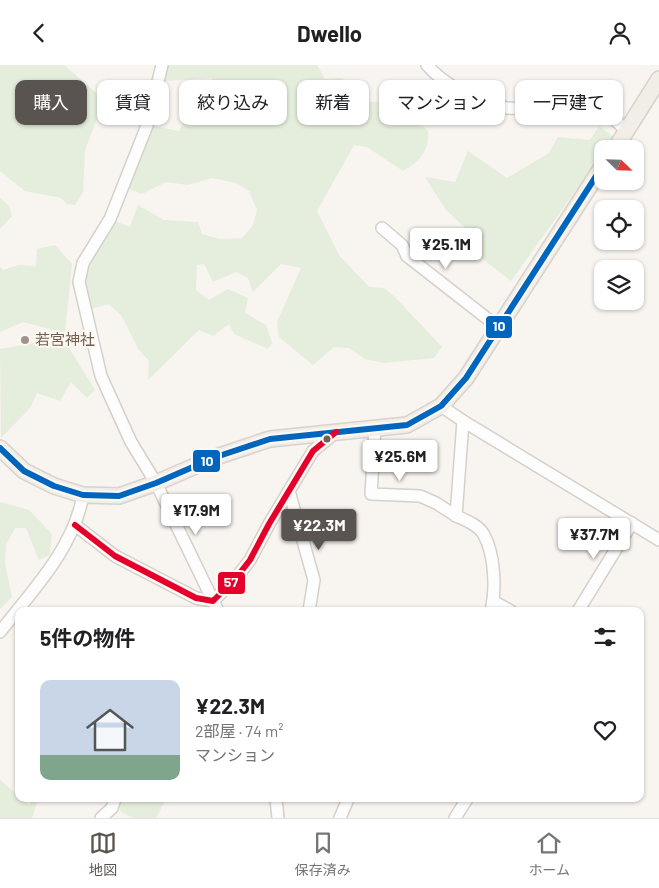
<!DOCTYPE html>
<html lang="ja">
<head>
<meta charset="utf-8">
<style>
	:root { --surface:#fff; --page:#f2f2f2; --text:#202124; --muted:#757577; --line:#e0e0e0; --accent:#5a5451 }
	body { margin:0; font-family:Barlow,"Noto Sans JP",sans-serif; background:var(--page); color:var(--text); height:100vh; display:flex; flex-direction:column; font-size:19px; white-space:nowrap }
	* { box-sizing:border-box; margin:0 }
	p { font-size:16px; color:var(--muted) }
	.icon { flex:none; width:28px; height:28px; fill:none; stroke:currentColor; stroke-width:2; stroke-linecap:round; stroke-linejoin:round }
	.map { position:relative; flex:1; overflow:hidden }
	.sheet { position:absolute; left:15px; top:542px; width:629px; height:195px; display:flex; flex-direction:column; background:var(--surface); border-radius:10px; box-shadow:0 1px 4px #0004 }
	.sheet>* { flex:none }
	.guide { position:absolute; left:15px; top:15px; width:630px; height:45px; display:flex; gap:10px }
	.needle { width:32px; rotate:113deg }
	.fabs { position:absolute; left:594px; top:75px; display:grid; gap:10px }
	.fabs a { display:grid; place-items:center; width:50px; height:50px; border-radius:10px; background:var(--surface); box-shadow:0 1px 4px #0004; font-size:25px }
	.price { position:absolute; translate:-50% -42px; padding:0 11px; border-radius:5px; background:#fff; color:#222; font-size:16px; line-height:32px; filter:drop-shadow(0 1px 2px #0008) }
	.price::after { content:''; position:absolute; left:50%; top:30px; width:15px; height:11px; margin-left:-8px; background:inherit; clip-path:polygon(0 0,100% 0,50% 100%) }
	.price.on { background:var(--accent); color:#fff }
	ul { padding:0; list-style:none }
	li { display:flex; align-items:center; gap:15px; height:125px; padding:0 25px }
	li+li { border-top:1px solid var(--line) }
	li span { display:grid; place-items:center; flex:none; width:140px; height:100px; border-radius:10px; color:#555 }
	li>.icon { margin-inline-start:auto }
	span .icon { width:60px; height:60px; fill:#fffc; stroke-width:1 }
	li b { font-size:21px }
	h2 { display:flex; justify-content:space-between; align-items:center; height:60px; padding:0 25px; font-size:21px }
	.pill { padding:0 18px; border-radius:10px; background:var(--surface); box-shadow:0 1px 4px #0004; font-size:18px; line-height:45px }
	.pill.on { background:var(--accent); color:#fff }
	header { display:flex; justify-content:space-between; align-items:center; height:65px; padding:0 25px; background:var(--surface); font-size:22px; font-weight:700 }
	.dock { display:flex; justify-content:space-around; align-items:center; height:70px; border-top:1px solid var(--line); background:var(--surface); font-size:14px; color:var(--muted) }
	.dock a { display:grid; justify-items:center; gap:2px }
	.dock .on { color:var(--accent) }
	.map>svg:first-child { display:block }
</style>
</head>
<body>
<header><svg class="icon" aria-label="back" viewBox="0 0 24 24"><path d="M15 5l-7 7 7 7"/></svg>Dwello<svg class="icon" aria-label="person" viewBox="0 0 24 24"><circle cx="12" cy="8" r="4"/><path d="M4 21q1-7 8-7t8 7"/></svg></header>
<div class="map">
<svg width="659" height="753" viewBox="0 0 659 753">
	<rect width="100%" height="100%" fill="#f8f4f0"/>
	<g fill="#e5eddc">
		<polygon points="0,0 64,0 104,35 85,85 83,127 75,140 67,139 61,133 25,126 0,106"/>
		<path d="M168,0H317L325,14L342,13L368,37H386L428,65C430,84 420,97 403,106L367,82L354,80L317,146L339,190L369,222L384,223L396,233L442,282L434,293L384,298L365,294L349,283L334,282L313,300L279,272L277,257L301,203L281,199L253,227L248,213L236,207L213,217L204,199L197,200L196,225L209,235L228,224L248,233L245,248L266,260L272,278L268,284L234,269L229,259L213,271L199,265L148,315L149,296L138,284L121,250L109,239L90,244L83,218L88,198L112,155L130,162L138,140L164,155L198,157L202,169L220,174L242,173L253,160L257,145L249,126L236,118L212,113L188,120L166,117L142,129L129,124L153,61L179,66L189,48L218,55L228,35L211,13L163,16Z"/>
		<polygon points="599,61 615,73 607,84 602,84 602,89 511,216 470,184 476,173 446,145 425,112 455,117 468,86 507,113 549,88 558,72 590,75"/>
		<polygon points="0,133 9,141 12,151 0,164"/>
		<polygon points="55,180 72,199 65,268 23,257 0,267 0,202 3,205 19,200 36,201 37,184"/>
		<polygon points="39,277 69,283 95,325 87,333 71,317 60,336 37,328 30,343 1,373 0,284"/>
		<polygon points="0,437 29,445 52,469 50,490 39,495 26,463 15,463 6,480 5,499 12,532 0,544"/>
		<polygon points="0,715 19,731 19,734 22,734 29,740 32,734 38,734 32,753 0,753"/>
		<polygon points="115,734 166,734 156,753 134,753 121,747"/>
	</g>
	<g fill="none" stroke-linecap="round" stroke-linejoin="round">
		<defs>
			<g id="minor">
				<polyline points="162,0 148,58 110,154 83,198 79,217 101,311 131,377 156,418 218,546"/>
				<path d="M427,0C444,20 481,40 507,43C516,44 526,42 534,41C554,38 576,31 595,37C605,41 616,58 626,65"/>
				<polyline points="382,163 402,180 407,191 498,262"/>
				<polyline points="441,341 463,356 659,475"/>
				<path d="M463,356L456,451C465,455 479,460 484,470C495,490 496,525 491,546"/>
				<polyline points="375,363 371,429 420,431 436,438 456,451"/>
				<polyline points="289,426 314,515 309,546"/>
				<polyline points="75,460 115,491 196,533 213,536 236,513 250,495 269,459 313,386 336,367"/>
				<polyline points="493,536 511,546"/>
				<polyline points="578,546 632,458"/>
				<path d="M0,567C32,526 74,483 83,430"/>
				<polyline points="276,734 278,753"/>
				<polyline points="101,753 112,743 115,734"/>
				<polyline points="340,753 348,734"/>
				<polyline points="455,753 467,734"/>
			</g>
			<g id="major">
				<polyline points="615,84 659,14"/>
				<polyline points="0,383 24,406 54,421 83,430 119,431 156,418 216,392 270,374 407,360 441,341 466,313 602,102"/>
			</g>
		</defs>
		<use href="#minor" stroke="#d5d0ca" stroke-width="14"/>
		<use href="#major" stroke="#d8d1cd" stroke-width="18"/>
		<use href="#minor" stroke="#fefdfd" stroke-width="11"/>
		<use href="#major" stroke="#f1eee8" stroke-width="15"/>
		<defs>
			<polyline id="bus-1" points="0,383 24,406 54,421 83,430 119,431 156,418 216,392 270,374 407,360 441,341 466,313 602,102"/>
			<polyline id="bus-2" points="75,460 115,491 196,533 213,536 236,513 250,495 269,459 313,386 336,367"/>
		</defs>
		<use href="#bus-1" stroke="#fdf9f2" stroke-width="10"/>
		<use href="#bus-2" stroke="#fdf9f2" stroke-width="10"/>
		<use href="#bus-1" stroke="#0065bd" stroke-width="6"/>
		<use href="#bus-2" stroke="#e4002b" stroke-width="6"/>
	</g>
	<circle fill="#a29289" stroke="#fdf9f2" stroke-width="2" cx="25" cy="275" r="5"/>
	<circle fill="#735e51" stroke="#fdf9f2" stroke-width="2" cx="327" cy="374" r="4.5"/>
	<g text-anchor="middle" stroke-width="4" stroke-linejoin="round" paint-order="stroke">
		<g font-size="15" fill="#735e51" stroke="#fdf9f2" text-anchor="start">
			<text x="35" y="280">若宮神社</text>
		</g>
	</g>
	<g stroke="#fdf9f2" stroke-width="2">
		<rect x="485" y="250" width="28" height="24" rx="5" fill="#0065bd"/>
		<rect x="192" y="384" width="29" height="24" rx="5" fill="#0065bd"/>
		<rect x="217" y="506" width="29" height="24" rx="5" fill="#e4002b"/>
	</g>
	<g font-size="14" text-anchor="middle" font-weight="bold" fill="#fff">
		<text x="499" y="266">10</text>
		<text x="207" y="401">10</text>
		<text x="231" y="522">57</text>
	</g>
</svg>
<div class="fabs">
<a><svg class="needle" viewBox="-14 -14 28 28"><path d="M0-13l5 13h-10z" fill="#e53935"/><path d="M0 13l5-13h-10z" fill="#757577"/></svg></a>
<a><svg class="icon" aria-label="locate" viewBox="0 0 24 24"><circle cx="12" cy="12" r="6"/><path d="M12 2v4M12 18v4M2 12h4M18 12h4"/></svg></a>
<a><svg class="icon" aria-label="layers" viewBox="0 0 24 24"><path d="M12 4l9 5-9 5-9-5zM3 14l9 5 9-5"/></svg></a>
</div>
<b class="price" style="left:446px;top:205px">¥25.1M</b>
<b class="price" style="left:400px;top:417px">¥25.6M</b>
<b class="price" style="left:196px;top:471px">¥17.9M</b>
<b class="price on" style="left:319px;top:486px">¥22.3M</b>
<b class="price" style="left:594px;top:495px">¥37.7M</b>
<div class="guide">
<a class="pill on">購入</a>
<a class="pill">賃貸</a>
<a class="pill">絞り込み</a>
<a class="pill">新着</a>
<a class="pill">マンション</a>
<a class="pill">一戸建て</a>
</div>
<section class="sheet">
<h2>5件の物件<svg class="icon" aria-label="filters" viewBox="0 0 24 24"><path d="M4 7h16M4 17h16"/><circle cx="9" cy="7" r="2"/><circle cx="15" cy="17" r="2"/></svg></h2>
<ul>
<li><span style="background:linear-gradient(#c9d6e8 75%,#7fa58c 0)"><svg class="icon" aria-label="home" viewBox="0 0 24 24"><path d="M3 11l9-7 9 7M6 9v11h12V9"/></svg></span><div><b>¥22.3M</b><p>2部屋 · 74 m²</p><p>マンション</p></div><svg class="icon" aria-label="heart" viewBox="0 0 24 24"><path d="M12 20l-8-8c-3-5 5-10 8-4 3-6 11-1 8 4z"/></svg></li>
</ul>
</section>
</div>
<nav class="dock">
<a class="on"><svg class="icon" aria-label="map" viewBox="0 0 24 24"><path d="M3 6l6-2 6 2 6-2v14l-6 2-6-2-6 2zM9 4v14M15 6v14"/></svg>地図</a>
<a><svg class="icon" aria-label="saved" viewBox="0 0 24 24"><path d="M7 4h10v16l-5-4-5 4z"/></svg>保存済み</a>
<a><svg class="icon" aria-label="home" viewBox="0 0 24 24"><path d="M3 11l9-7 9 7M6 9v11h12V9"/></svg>ホーム</a>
</nav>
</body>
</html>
